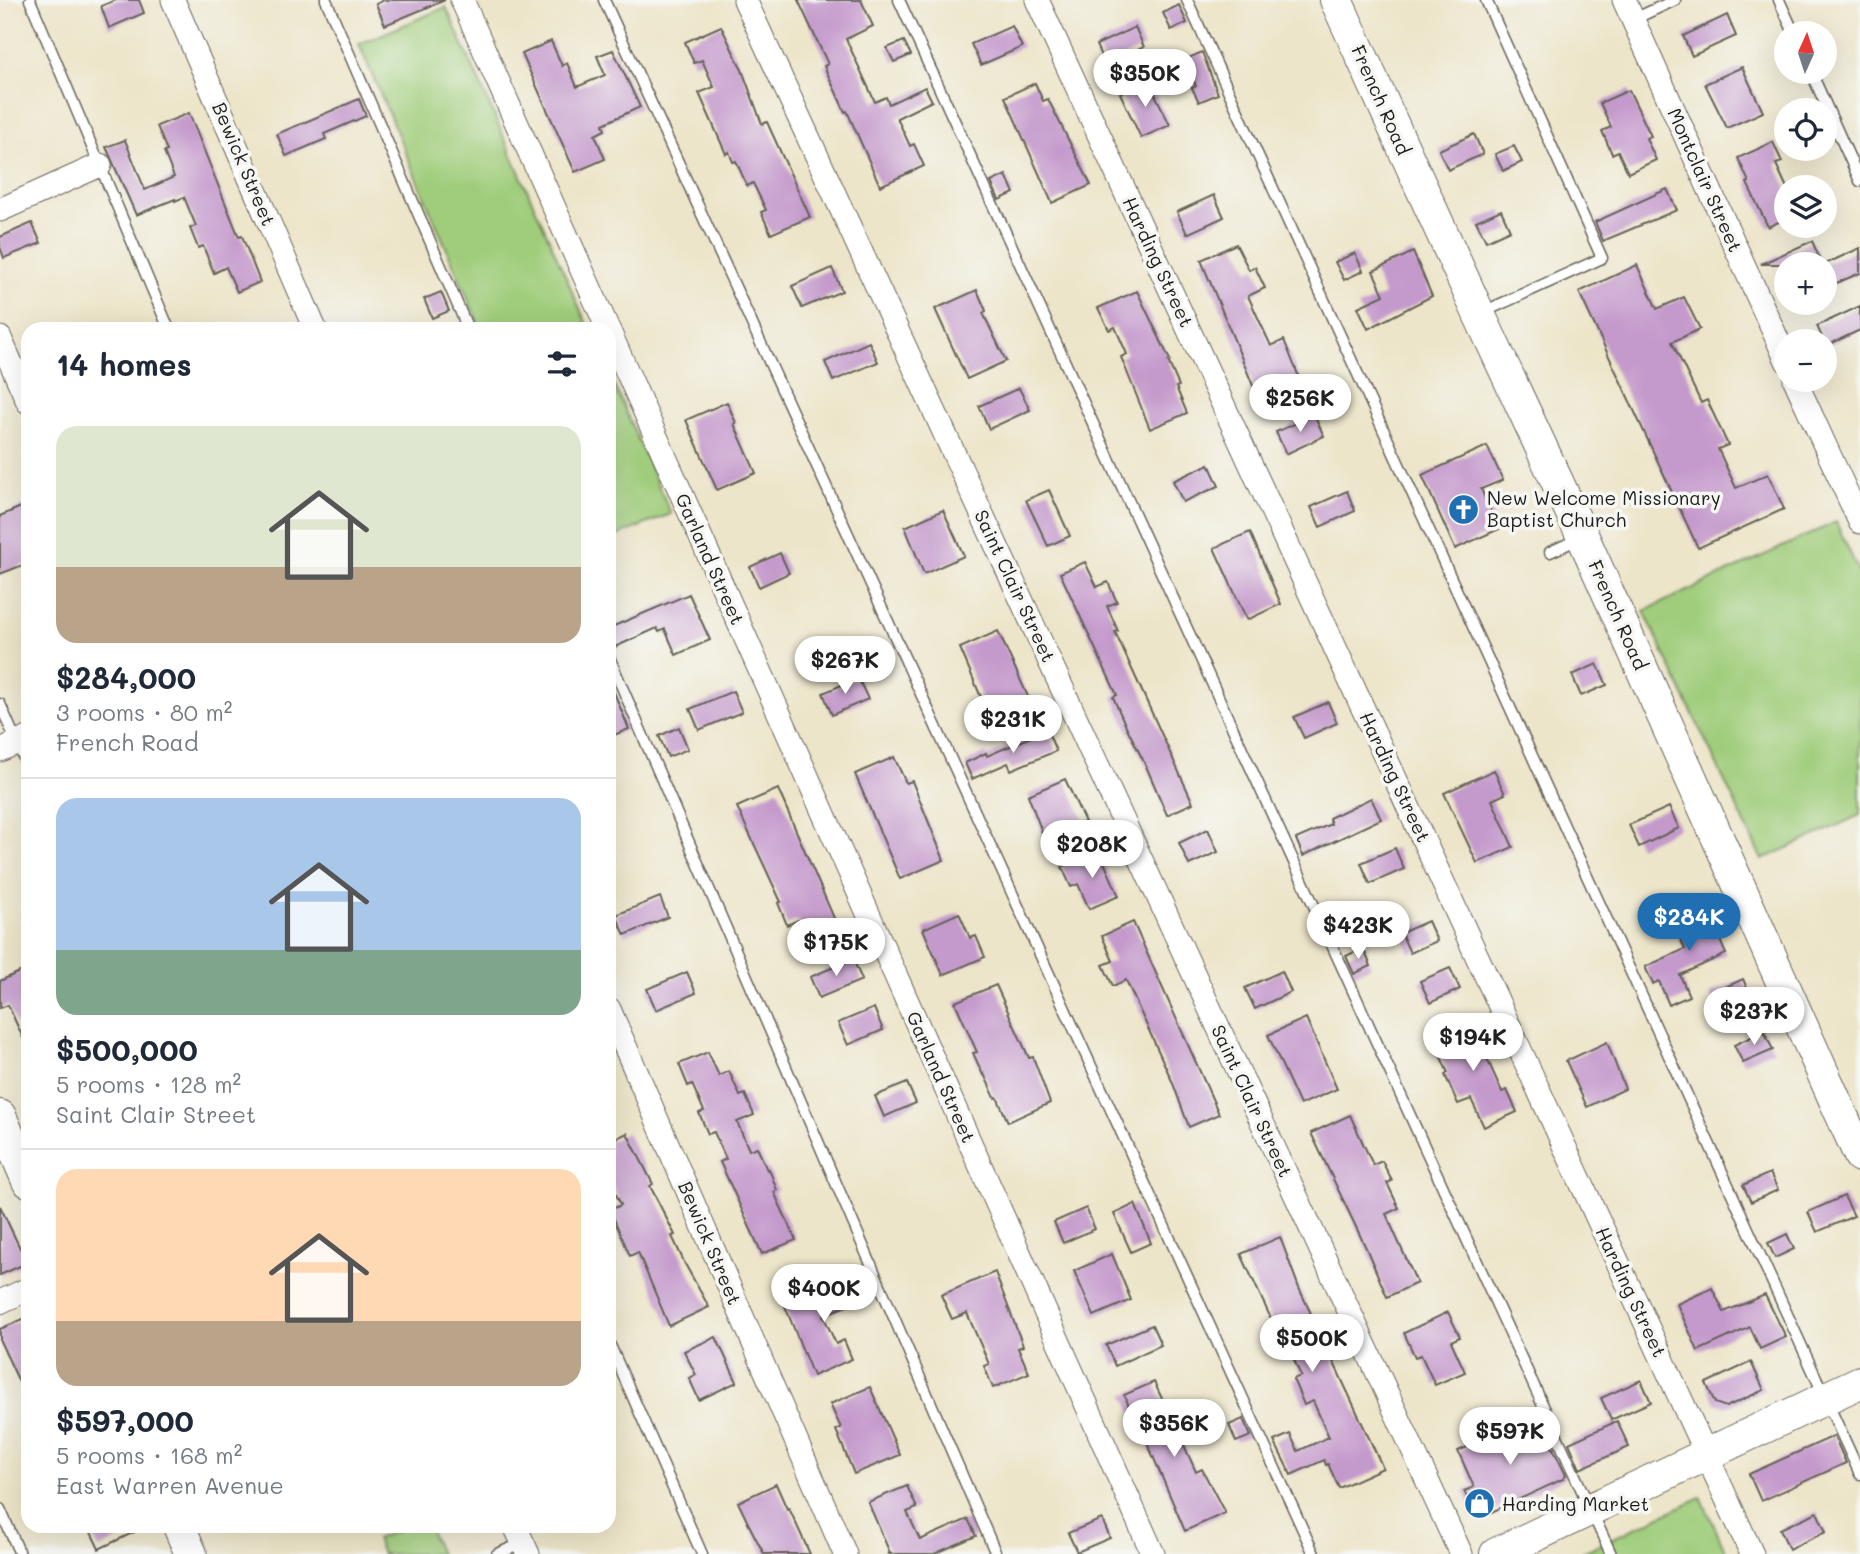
<!DOCTYPE html>
<html lang="en">
<head>
<meta charset="utf-8">
<style>
	:root { --surface:#fff; --page:#f2f2f3; --text:#1f2937; --muted:#747a83; --line:#e0e1e3; --accent:#1f6fb2 }
	body { margin:0; font-family:Mali,sans-serif; background:var(--page); color:var(--text); height:100vh; display:flex; flex-direction:column; font-size:26px; white-space:nowrap }
	* { box-sizing:border-box; margin:0 }
	p { font-size:23px; color:var(--muted) }
	.icon { flex:none; width:38px; height:38px; fill:none; stroke:currentColor; stroke-width:2; stroke-linecap:round; stroke-linejoin:round }
	.map { position:relative; flex:1; overflow:hidden }
	.details { position:absolute; left:21px; top:322px; width:595px; height:1211px; display:flex; flex-direction:column; background:var(--surface); border-radius:21px; box-shadow:0 7px 28px #0002 }
	.details>* { flex:none }
	.needle { width:46px; rotate:3deg }
	.buttons { position:absolute; left:1774px; top:21px; display:grid; gap:14px }
	.buttons a { display:grid; place-items:center; width:63px; height:63px; border-radius:50%; background:var(--surface); box-shadow:0 7px 28px #0002; font-size:35px }
	.price { position:absolute; translate:-50% -60px; padding:0 16px; border-radius:24px; background:#fff; color:#222; font-size:23px; line-height:46px; filter:drop-shadow(0 2px 4px #0008) }
	.price::after { content:''; position:absolute; left:50%; top:42px; width:21px; height:16px; margin-left:-10px; background:inherit; clip-path:polygon(0 0,100% 0,50% 100%) }
	.price.active { background:var(--accent); color:#fff }
	ul { padding:0; list-style:none }
	li { display:grid; align-content:center; gap:14px; height:371px; padding:0 35px }
	li+li { border-top:2px solid var(--line) }
	li span { display:grid; place-items:center; height:217px; border-radius:21px; color:#555 }
	li>.icon { margin-inline-start:auto }
	span .icon { width:126px; height:126px; fill:#fffc; stroke-width:1 }
	li b { font-size:30px }
	h2 { display:flex; justify-content:space-between; align-items:center; height:84px; padding:0 35px; font-size:30px }
	.map>svg:first-child { display:block }
</style>
</head>
<body>
<div class="map">
<svg width="1860" height="1554" viewBox="0 0 1860 1554">
	<rect width="100%" height="100%" fill="#f6f6f2"/>
	<filter id="ink" filterUnits="userSpaceOnUse"><feTurbulence type="fractalNoise" baseFrequency=".0143" numOctaves="2"/><feDisplacementMap in="SourceGraphic" scale="14" xChannelSelector="R" yChannelSelector="G"/><feConvolveMatrix kernelMatrix="1 2 1 2 8 2 1 2 1" color-interpolation-filters="sRGB"/></filter>
	<filter id="wash" filterUnits="userSpaceOnUse"><feTurbulence type="fractalNoise" baseFrequency=".00686" numOctaves="4" result="noise"/><feDisplacementMap in="SourceGraphic" scale="28" xChannelSelector="R" yChannelSelector="G"/><feGaussianBlur stdDeviation="1.57" result="paint"/><feColorMatrix in="noise" values="0 0 0 0 0 0 0 0 0 0 0 0 0 0 0 0 0 1.4 0 .05"/><feComposite in="paint" operator="in"/></filter>
	<g filter="url(#wash)">
		<rect width="100%" height="100%" fill="#ede5c9"/>
		<g fill="#a0cd7b" stroke="#5e744c" stroke-width="2">
			<polygon points="446,7 589,329 481,329 359,44"/>
			<polygon points="609,374 671,514 609,539"/>
			<polygon points="1836,522 1860,575 1860,815 1762,860 1644,611"/>
			<polygon points="1701,1497 1726,1552 1722,1554 1579,1554"/>
			<polygon points="408,1526 428,1526 440,1554 382,1554 376,1539"/>
		</g>
		<g id="blocks">
			<g fill="#c49acc">
				<polygon points="116,0 139,0 144,13 109,28 101,6"/>
				<polygon points="384,0 445,0 385,25 376,4"/>
				<polygon points="798,0 861,0 873,26 846,39 875,102 886,97 889,104 925,87 932,101 897,118 910,146 914,144 924,166 880,186 847,111 845,112 824,66 828,64"/>
				<polygon points="1179,5 1187,23 1171,30 1163,13"/>
				<polygon points="1727,15 1736,36 1692,56 1683,36"/>
				<polygon points="721,26 742,70 762,124 767,122 810,217 771,234 761,212 766,210 753,183 747,186 736,161 733,162 729,152 726,154 699,93 714,87 702,60 694,63 685,42"/>
				<polygon points="1012,26 1022,47 981,65 971,44"/>
				<polygon points="1135,27 1144,47 1105,65 1096,45"/>
				<polygon points="551,41 562,66 567,63 577,87 605,75 597,56 613,50 640,107 603,124 605,130 595,135 605,159 575,172 522,54"/>
				<polygon points="904,41 911,55 894,62 887,48"/>
				<polygon points="1202,52 1218,94 1199,102 1192,88 1196,86 1184,60"/>
				<polygon points="1742,67 1763,112 1727,128 1705,84"/>
				<polygon points="1148,80 1170,125 1141,138 1120,93"/>
				<polygon points="1035,83 1043,101 1048,99 1091,185 1052,203 1005,97"/>
				<polygon points="1629,90 1651,136 1646,138 1656,160 1628,173 1618,151 1612,154 1602,131 1611,127 1600,103"/>
				<polygon points="359,99 366,116 324,134 326,139 286,156 277,134"/>
				<polygon points="189,113 239,237 242,236 260,282 237,292 226,267 214,273 203,246 198,248 190,228 196,226 184,197 175,201 175,199 136,215 106,147 125,140 145,190 174,177 164,152 167,151 157,126"/>
				<polygon points="1474,134 1483,154 1448,170 1439,150"/>
				<polygon points="1773,142 1782,162 1776,164 1787,188 1787,218 1768,227 1747,183 1749,182 1738,158"/>
				<polygon points="1514,146 1522,162 1503,171 1495,154"/>
				<polygon points="1006,175 1014,193 999,200 991,182"/>
				<polygon points="1667,189 1677,210 1603,241 1595,222"/>
				<polygon points="1214,195 1224,217 1187,234 1177,212"/>
				<polygon points="1501,210 1510,230 1486,241 1476,221"/>
				<polygon points="32,223 41,243 4,258 0,247 0,237"/>
				<polygon points="1812,241 1822,264 1761,264"/>
				<polygon points="1236,244 1249,270 1255,267 1265,288 1248,296 1271,346 1284,340 1303,387 1261,405 1201,260"/>
				<polygon points="1860,248 1860,273 1825,288 1825,264"/>
				<polygon points="1413,252 1432,296 1368,329 1358,307 1384,295 1373,271"/>
				<polygon points="1355,253 1363,271 1344,280 1335,262"/>
				<polygon points="1637,265 1657,309 1684,297 1700,329 1672,342 1701,403 1707,400 1728,445 1718,449 1736,488 1768,474 1784,509 1698,548 1579,292"/>
				<polygon points="832,268 842,291 802,308 792,286"/>
				<polygon points="977,290 986,311 983,313 1006,361 967,379 935,309"/>
				<polygon points="1137,291 1170,360 1168,361 1179,386 1176,387 1187,413 1150,429 1121,357 1127,354 1115,327 1109,330 1098,308"/>
				<polygon points="441,292 449,311 432,318 424,299"/>
				<polygon points="1860,306 1860,330 1826,346 1817,326"/>
				<polygon points="869,342 878,362 833,381 825,362"/>
				<polygon points="1019,388 1030,410 989,429 979,406"/>
				<polygon points="727,402 736,423 734,424 756,473 717,490 686,420"/>
				<polygon points="1314,415 1324,436 1286,454 1276,432"/>
				<polygon points="1487,446 1503,480 1481,489 1499,529 1455,549 1422,475"/>
				<polygon points="1209,464 1219,486 1183,502 1173,481"/>
				<polygon points="1049,490 1070,536 1048,546 1026,500"/>
				<polygon points="1347,491 1355,511 1320,527 1311,507"/>
				<polygon points="28,504 28,563 0,574 0,516"/>
				<polygon points="943,510 964,556 924,574 905,527"/>
				<polygon points="1250,532 1281,604 1247,620 1214,548"/>
				<polygon points="780,553 789,573 759,587 750,567"/>
				<polygon points="1085,562 1097,587 1108,582 1117,602 1107,606 1118,631 1115,632 1193,803 1167,815 1146,766 1124,722 1113,697 1117,695 1060,573"/>
				<polygon points="689,594 710,640 676,655 665,629 659,632 657,628 615,647 609,628"/>
				<polygon points="998,631 1030,701 982,722 973,701 981,697 960,648"/>
				<polygon points="1597,664 1607,685 1581,696 1572,675"/>
				<polygon points="858,678 868,699 832,715 823,693"/>
				<polygon points="609,680 629,729 609,737"/>
				<polygon points="733,691 742,712 699,730 690,709"/>
				<polygon points="1328,702 1337,723 1304,738 1294,717"/>
				<polygon points="679,727 688,749 668,757 659,736"/>
				<polygon points="1047,730 1056,751 1011,770 1008,763 972,779 965,763 986,753 987,756"/>
				<polygon points="894,757 906,783 912,781 944,860 900,879 855,774"/>
				<polygon points="1494,770 1505,794 1492,800 1513,847 1477,863 1444,793"/>
				<polygon points="1065,779 1085,822 1045,840 1028,795"/>
				<polygon points="778,789 840,932 809,945 798,920 787,925 778,903 781,902 737,807"/>
				<polygon points="1371,798 1381,819 1303,856 1296,839 1331,824 1329,818"/>
				<polygon points="1669,807 1679,828 1639,847 1629,825"/>
				<polygon points="1208,829 1218,852 1189,865 1179,843"/>
				<polygon points="1395,848 1404,869 1370,884 1361,863"/>
				<polygon points="1099,851 1119,896 1089,909 1078,884 1071,887 1062,867"/>
				<polygon points="660,897 668,917 625,935 616,915"/>
				<polygon points="1713,905 1722,925 1715,929 1726,954 1680,975 1689,996 1669,1005 1659,981 1653,984 1645,967 1685,949 1673,923"/>
				<polygon points="959,913 970,938 976,936 985,957 943,975 923,929"/>
				<polygon points="1428,921 1437,941 1410,953 1401,933"/>
				<polygon points="1133,922 1219,1114 1189,1127 1172,1081 1126,980 1113,986 1103,965 1113,961 1102,936"/>
				<polygon points="1363,948 1371,966 1354,974 1346,956"/>
				<polygon points="853,959 862,980 819,998 810,977"/>
				<polygon points="28,968 28,1049 8,1005 0,1008 0,981"/>
				<polygon points="1450,968 1460,989 1430,1003 1420,981"/>
				<polygon points="1282,971 1291,992 1255,1009 1245,988"/>
				<polygon points="687,972 696,993 656,1010 647,989"/>
				<polygon points="1743,979 1752,1000 1719,1016 1710,994"/>
				<polygon points="996,985 1029,1058 1033,1057 1050,1103 1008,1122 997,1097 995,1098 984,1074 983,1075 973,1053 977,1052 955,1002"/>
				<polygon points="874,1008 883,1030 848,1045 838,1023"/>
				<polygon points="1306,1018 1337,1089 1300,1105 1268,1035"/>
				<polygon points="1473,1018 1484,1043 1481,1045 1502,1092 1507,1090 1517,1112 1484,1127 1471,1099 1458,1104 1445,1075 1448,1073 1432,1037"/>
				<polygon points="1764,1031 1773,1050 1743,1063 1734,1045"/>
				<polygon points="1607,1042 1625,1089 1587,1107 1566,1061"/>
				<polygon points="708,1052 719,1076 729,1071 740,1096 745,1094 754,1115 737,1122 749,1150 757,1147 767,1170 769,1169 777,1190 774,1192 796,1240 762,1254 720,1162 726,1159 714,1132 708,1134 699,1113 704,1111 692,1084 688,1086 679,1064"/>
				<polygon points="907,1083 916,1103 884,1117 875,1096"/>
				<polygon points="1350,1115 1373,1165 1382,1161 1392,1181 1387,1183 1399,1208 1386,1214 1417,1283 1387,1297 1366,1248 1311,1133"/>
				<polygon points="627,1133 653,1184 650,1186 675,1235 672,1236 685,1264 709,1307 669,1326 638,1252 630,1256 610,1210 621,1205 609,1179 609,1142"/>
				<polygon points="1770,1173 1778,1190 1751,1202 1743,1185"/>
				<polygon points="1844,1196 1854,1216 1817,1232 1808,1212"/>
				<polygon points="1135,1204 1151,1243 1131,1252 1114,1214"/>
				<polygon points="0,1206 27,1263 0,1275"/>
				<polygon points="1086,1208 1095,1229 1063,1243 1054,1222"/>
				<polygon points="1787,1234 1794,1249 1775,1258 1768,1243"/>
				<polygon points="1280,1237 1299,1288 1383,1468 1339,1488 1328,1464 1326,1465 1324,1460 1291,1475 1274,1441 1290,1434 1298,1451 1329,1437 1313,1401 1304,1405 1293,1379 1301,1376 1289,1348 1292,1347 1280,1320 1273,1323 1241,1254"/>
				<polygon points="1112,1254 1131,1300 1094,1316 1074,1271"/>
				<polygon points="995,1272 1023,1346 1018,1348 1029,1373 993,1388 984,1366 989,1364 967,1313 952,1319 941,1295"/>
				<polygon points="867,1277 875,1295 823,1315 836,1344 844,1340 852,1359 813,1376 785,1306 828,1288 830,1293"/>
				<polygon points="1712,1288 1724,1312 1765,1295 1786,1337 1760,1349 1750,1327 1698,1351 1677,1304"/>
				<polygon points="1448,1312 1460,1337 1451,1341 1465,1372 1435,1385 1421,1355 1415,1357 1404,1333"/>
				<polygon points="28,1317 28,1401 0,1341 0,1329"/>
				<polygon points="1152,1325 1161,1345 1115,1366 1106,1345"/>
				<polygon points="716,1337 737,1382 699,1400 689,1378 696,1375 684,1351"/>
				<polygon points="1751,1362 1764,1390 1726,1407 1715,1403 1706,1383"/>
				<polygon points="1641,1380 1651,1402 1611,1420 1601,1398"/>
				<polygon points="1154,1382 1166,1407 1170,1405 1177,1422 1174,1423 1196,1472 1202,1469 1225,1513 1185,1531 1135,1414 1133,1415 1124,1395"/>
				<polygon points="870,1387 900,1455 854,1474 836,1430 841,1428 830,1404"/>
				<polygon points="1537,1416 1566,1475 1563,1479 1483,1516 1475,1514 1464,1491 1474,1487 1458,1451"/>
				<polygon points="1243,1419 1251,1436 1236,1442 1229,1425"/>
				<polygon points="1617,1421 1629,1447 1580,1469 1569,1443"/>
				<polygon points="1834,1436 1846,1463 1761,1501 1749,1474"/>
				<polygon points="776,1484 787,1509 789,1508 810,1554 764,1554 748,1523 738,1502"/>
				<polygon points="907,1486 917,1508 907,1512 920,1540 968,1519 976,1536 934,1554 888,1554 890,1553 868,1502"/>
				<polygon points="1817,1512 1826,1532 1789,1549 1780,1529"/>
				<polygon points="1102,1519 1110,1538 1077,1552 1068,1533"/>
				<polygon points="88,1526 147,1526 99,1549"/>
			</g>
		</g>
	</g>
	<g filter="url(#ink)">
		<use href="#blocks" fill-opacity="0" stroke="#656259" stroke-width="2"/>
		<g fill="none" stroke-linecap="round" stroke-linejoin="round">
			<defs>
				<g id="lane">
					<polyline points="30,0 169,329"/>
					<polyline points="326,0 468,329"/>
					<polyline points="604,0 1314,1554"/>
					<polyline points="899,0 1611,1554"/>
					<polyline points="1187,0 1860,1474"/>
					<polyline points="1779,0 1794,33"/>
					<polyline points="1632,20 1675,0"/>
					<polyline points="1811,72 1860,181"/>
					<polyline points="1481,313 1602,258 1486,0"/>
					<polyline points="1550,552 1581,538"/>
					<polyline points="609,657 996,1554"/>
					<polyline points="0,704 28,768"/>
					<polyline points="609,1343 702,1554"/>
					<polyline points="0,1509 20,1554"/>
					<polyline points="497,1554 523,1543"/>
				</g>
				<g id="street">
					<polyline points="173,0 315,329"/>
					<polyline points="462,0 608,329"/>
					<polyline points="745,0 1461,1554"/>
					<polyline points="1037,0 1752,1554"/>
					<polyline points="1624,0 1787,361"/>
					<polyline points="0,210 100,165"/>
					<polyline points="609,331 1153,1554"/>
					<polyline points="0,338 28,402"/>
					<polyline points="1795,380 1860,522"/>
					<polyline points="0,750 28,738"/>
					<polyline points="609,1009 845,1554"/>
					<polyline points="0,1302 28,1289"/>
					<polyline points="515,1526 528,1554"/>
				</g>
				<g id="secondary">
					<polyline points="1336,0 1479,314 1583,537 1860,1156"/>
					<polyline points="0,1116 28,1181"/>
					<polyline points="179,1526 191,1554"/>
					<polyline points="1496,1554 1860,1382"/>
				</g>
			</defs>
			<use href="#lane" stroke="#656259" stroke-width="13"/>
			<use href="#street" stroke="#656259" stroke-width="25"/>
			<use href="#secondary" stroke="#656259" stroke-width="34"/>
			<use href="#lane" stroke="#fff" stroke-width="10"/>
			<use href="#street" stroke="#fff" stroke-width="23"/>
			<use href="#secondary" stroke="#fff" stroke-width="32"/>
		</g>
	</g>
	<defs>
		<symbol id="church-disc" viewBox="-11 -11 22 22"><circle r="9.5" fill="#1f6fb2" stroke="#f6f6f2"/><path d="M-1.2-6h2.4v3.5h3.3v2.4h-3.3V6h-2.4V-.1h-3.3v-2.4h3.3Z" fill="#fff"/></symbol>
		<symbol id="shop-disc" viewBox="-11 -11 22 22"><circle r="9.5" fill="#1f6fb2" stroke="#f6f6f2"/><path d="M-5-2.5h2.3a2.7 3.5 0 0 1 5.4 0H5L5.5 6h-11ZM-1.5-2.5h3a1.5 2.3 0 0 0-3 0Z" fill="#fff"/></symbol>
	</defs>
	<g fill-rule="evenodd">
		<use href="#church-disc" x="1446" y="492" width="35" height="35"/>
		<use href="#shop-disc" x="1462" y="1486" width="35" height="35"/>
	</g>
	<g text-anchor="middle" stroke-width="7" stroke-linejoin="round" paint-order="stroke">
		<g font-size="19" fill="#1c1c1c" stroke="#f6f6f2">
			<text transform="translate(1381 100) rotate(66)" y="7">French Road</text>
			<text transform="translate(244 164) rotate(67)" y="7">Bewick Street</text>
			<text transform="translate(1705 180) rotate(66)" y="7">Montclair Street</text>
			<text transform="translate(1158 262) rotate(65)" y="7">Harding Street</text>
			<text transform="translate(710 559) rotate(66)" y="7">Garland Street</text>
			<text transform="translate(1015 586) rotate(65)" y="7">Saint Clair Street</text>
			<text transform="translate(1618 615) rotate(66)" y="7">French Road</text>
			<text transform="translate(1395 777) rotate(65)" y="7">Harding Street</text>
			<text transform="translate(941 1077) rotate(66)" y="7">Garland Street</text>
			<text transform="translate(1252 1101) rotate(65)" y="7">Saint Clair Street</text>
			<text transform="translate(710 1243) rotate(67)" y="7">Bewick Street</text>
			<text transform="translate(1631 1292) rotate(65)" y="7">Harding Street</text>
		</g>
		<g font-size="19" fill="#1c1c1c" stroke="#f6f6f2" text-anchor="start">
			<text x="1487" y="505">New Welcome Missionary<tspan x="1487" dy="22">Baptist Church</tspan></text>
			<text x="1502" y="1511">Harding Market</text>
		</g>
	</g>
</svg>
<div class="buttons">
<a><svg class="needle" viewBox="-14 -14 28 28"><path d="M0-13l5 13h-10z" fill="#e53935"/><path d="M0 13l5-13h-10z" fill="#747a83"/></svg></a>
<a><svg class="icon" aria-label="locate" viewBox="0 0 24 24"><circle cx="12" cy="12" r="6"/><path d="M12 2v4M12 18v4M2 12h4M18 12h4"/></svg></a>
<a><svg class="icon" aria-label="layers" viewBox="0 0 24 24"><path d="M12 4l9 5-9 5-9-5zM3 14l9 5 9-5"/></svg></a>
<a>+</a>
<a>−</a>
</div>
<b class="price" style="left:1145px;top:109px">$350K</b>
<b class="price" style="left:1300px;top:434px">$256K</b>
<b class="price" style="left:845px;top:696px">$267K</b>
<b class="price" style="left:1013px;top:755px">$231K</b>
<b class="price" style="left:1092px;top:880px">$208K</b>
<b class="price active" style="left:1689px;top:953px">$284K</b>
<b class="price" style="left:1358px;top:961px">$423K</b>
<b class="price" style="left:836px;top:978px">$175K</b>
<b class="price" style="left:1754px;top:1047px">$237K</b>
<b class="price" style="left:1473px;top:1073px">$194K</b>
<b class="price" style="left:824px;top:1324px">$400K</b>
<b class="price" style="left:1312px;top:1374px">$500K</b>
<b class="price" style="left:1174px;top:1459px">$356K</b>
<b class="price" style="left:1510px;top:1467px">$597K</b>
<section class="details">
<h2>14 homes<svg class="icon" aria-label="filters" viewBox="0 0 24 24"><path d="M4 7h16M4 17h16"/><circle cx="9" cy="7" r="2"/><circle cx="15" cy="17" r="2"/></svg></h2>
<ul>
<li><span style="background:linear-gradient(#dfe7d0 65%,#b9a48a 0)"><svg class="icon" aria-label="home" viewBox="0 0 24 24"><path d="M3 11l9-7 9 7M6 9v11h12V9"/></svg></span><div><b>$284,000</b><p>3 rooms · 80 m²</p><p>French Road</p></div></li>
<li><span style="background:linear-gradient(#a9c7e8 70%,#7fa58c 0)"><svg class="icon" aria-label="home" viewBox="0 0 24 24"><path d="M3 11l9-7 9 7M6 9v11h12V9"/></svg></span><div><b>$500,000</b><p>5 rooms · 128 m²</p><p>Saint Clair Street</p></div></li>
<li><span style="background:linear-gradient(#ffd9b3 70%,#b9a48a 0)"><svg class="icon" aria-label="home" viewBox="0 0 24 24"><path d="M3 11l9-7 9 7M6 9v11h12V9"/></svg></span><div><b>$597,000</b><p>5 rooms · 168 m²</p><p>East Warren Avenue</p></div></li>
</ul>
</section>
</div>
</body>
</html>
